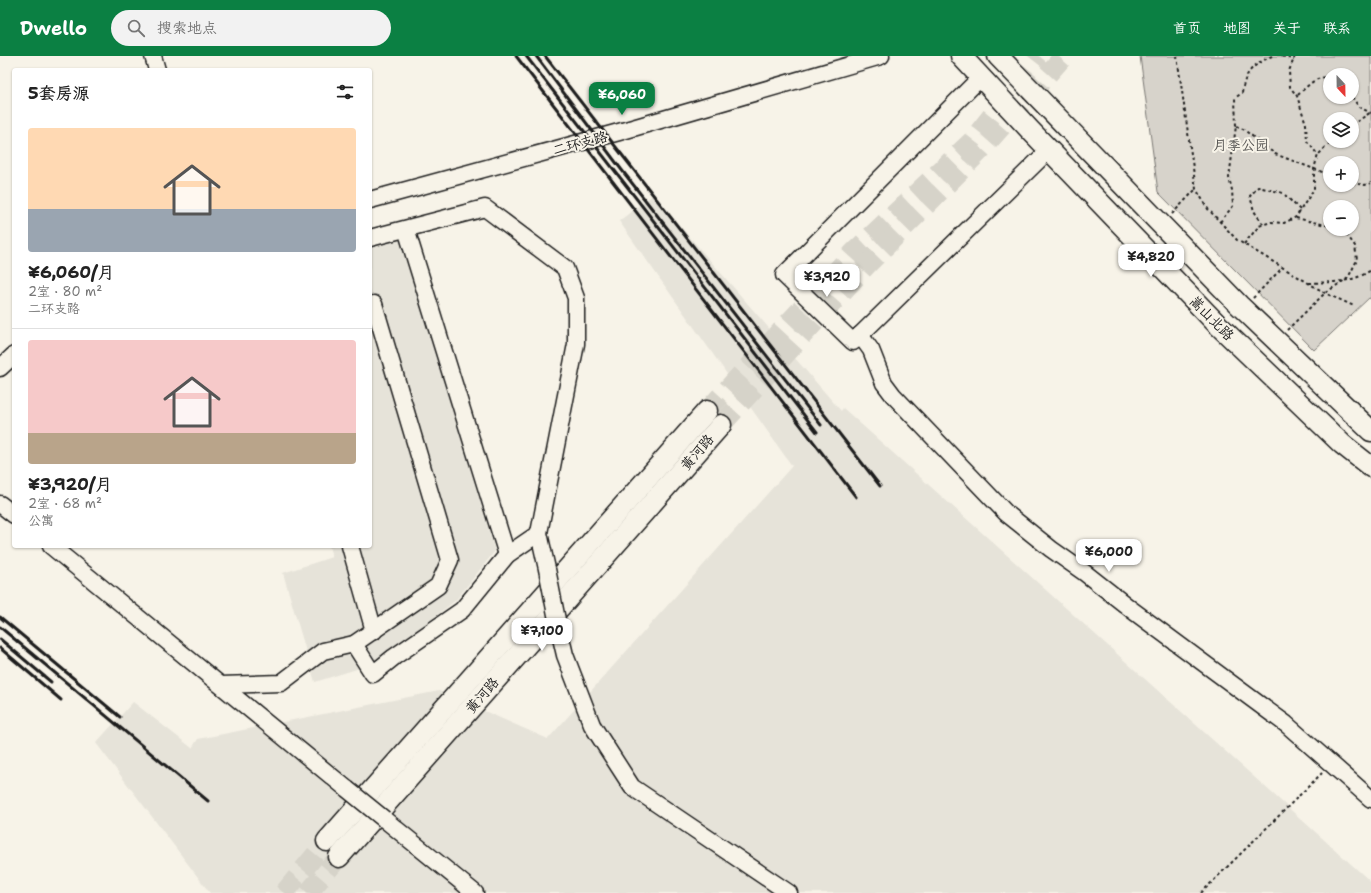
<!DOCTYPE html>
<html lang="zh">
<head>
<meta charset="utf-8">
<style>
	:root { --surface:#fff; --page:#f2f2f2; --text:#222; --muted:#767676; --line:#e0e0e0; --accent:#0b8043 }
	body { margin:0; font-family:"Shantell Sans","LXGW WenKai TC",sans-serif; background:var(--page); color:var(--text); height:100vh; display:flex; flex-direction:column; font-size:15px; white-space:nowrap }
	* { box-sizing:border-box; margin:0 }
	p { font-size:13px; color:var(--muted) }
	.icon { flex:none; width:22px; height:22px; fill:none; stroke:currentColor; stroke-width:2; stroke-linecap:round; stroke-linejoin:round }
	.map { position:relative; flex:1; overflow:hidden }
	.panel { position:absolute; left:12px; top:12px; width:360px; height:480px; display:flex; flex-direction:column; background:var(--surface); border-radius:4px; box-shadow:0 1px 3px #0004 }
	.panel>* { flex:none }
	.needle { width:26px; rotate:158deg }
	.controls { position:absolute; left:1323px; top:12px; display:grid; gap:8px }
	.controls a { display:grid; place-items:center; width:36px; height:36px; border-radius:50%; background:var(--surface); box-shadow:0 1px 3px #0004; font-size:20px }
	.price { position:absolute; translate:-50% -34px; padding:0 9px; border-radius:8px; background:#fff; color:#222; font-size:13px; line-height:26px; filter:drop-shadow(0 1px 2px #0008) }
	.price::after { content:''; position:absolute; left:50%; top:24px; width:12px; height:9px; margin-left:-6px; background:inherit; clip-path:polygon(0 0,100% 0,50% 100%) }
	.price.current { background:var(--accent); color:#fff }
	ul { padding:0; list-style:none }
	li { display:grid; align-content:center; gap:8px; height:212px; padding:0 16px }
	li+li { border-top:1px solid var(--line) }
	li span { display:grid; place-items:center; height:124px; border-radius:4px; color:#555 }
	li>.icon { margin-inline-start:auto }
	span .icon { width:72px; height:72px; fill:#fffc; stroke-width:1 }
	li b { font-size:17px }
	h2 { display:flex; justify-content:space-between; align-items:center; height:48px; padding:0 16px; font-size:17px }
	header { display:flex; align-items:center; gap:24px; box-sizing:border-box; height:56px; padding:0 20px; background:var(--accent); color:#fff }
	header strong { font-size:19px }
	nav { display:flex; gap:22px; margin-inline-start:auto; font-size:14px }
	.search { width:280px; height:36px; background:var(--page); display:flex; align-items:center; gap:10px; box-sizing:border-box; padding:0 14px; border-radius:22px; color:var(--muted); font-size:15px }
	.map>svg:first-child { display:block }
</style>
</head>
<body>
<header>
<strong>Dwello</strong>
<div class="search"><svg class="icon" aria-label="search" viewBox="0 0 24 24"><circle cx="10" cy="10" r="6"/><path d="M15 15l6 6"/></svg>搜索地点</div>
<nav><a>首页</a><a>地图</a><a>关于</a><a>联系</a></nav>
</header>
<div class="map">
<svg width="1371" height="837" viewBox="0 0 1371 837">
	<rect width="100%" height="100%" fill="#f7f3e8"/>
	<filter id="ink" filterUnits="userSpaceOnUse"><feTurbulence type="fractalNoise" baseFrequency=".025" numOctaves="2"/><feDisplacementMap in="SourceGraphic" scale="8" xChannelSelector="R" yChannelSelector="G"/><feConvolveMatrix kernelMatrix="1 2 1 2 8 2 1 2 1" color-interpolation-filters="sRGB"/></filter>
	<g filter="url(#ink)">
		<g fill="#e6e3d9">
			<polygon points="653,139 841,355 843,352 1371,826 1371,837 210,837 96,687 133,646 192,692 198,683 439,635 548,683 792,410 619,165"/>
			<polygon points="401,181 495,495 456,544 376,607 315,626 283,517 332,501 329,490 370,490 370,189"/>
		</g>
		<path fill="#d7d3cb" stroke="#7a7874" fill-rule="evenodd" d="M1140,0H1371V243L1369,242L1314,294L1158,136ZM1330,19H1352V41H1330ZM1330,63H1352V85H1330ZM1330,107H1352V129H1330ZM1330,151H1352V173H1330Z"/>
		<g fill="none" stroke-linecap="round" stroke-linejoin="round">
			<g stroke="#d6d3c9" stroke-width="20" stroke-dasharray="20 10" stroke-linecap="butt">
				<polyline points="707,355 854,196 972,85 1039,0"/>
				<polyline points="721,369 867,209 981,94 1064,0"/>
				<polyline points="284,837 327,785"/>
				<polyline points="308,837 339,801"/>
			</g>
			<defs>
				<g id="minor">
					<polyline points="153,0 157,14"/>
					<polyline points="981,21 784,219 853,286 1049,94"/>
					<polyline points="370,144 619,76 881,0"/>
					<polyline points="406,173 507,499"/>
					<polyline points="370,182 485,152 565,212 576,242 576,288 539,477 547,513"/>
					<polyline points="860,279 871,294 884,327 893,339 1006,457 1051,493 1085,517 1132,554 1286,668 1371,743"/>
					<polyline points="0,312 14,299"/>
					<polyline points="0,448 14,459"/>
					<polyline points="51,490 347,733"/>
					<polyline points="350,490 374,575"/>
					<polyline points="558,569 565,599 592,669 632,731 789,837"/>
					<polyline points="354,588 373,618 394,601 462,554 507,499 539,477"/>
					<polyline points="221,629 281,627 323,595 354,588 438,530 450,504 374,248 370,250"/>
					<polyline points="384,763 475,837"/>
				</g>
				<g id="major">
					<polyline points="961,0 1030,74 1218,269 1342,388 1371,411"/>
					<polyline points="998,0 1239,249 1371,375"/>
					<polyline points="327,785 707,355"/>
					<polyline points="339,801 721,369"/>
				</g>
			</defs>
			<use href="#minor" stroke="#1c1c1c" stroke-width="19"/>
			<use href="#major" stroke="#1c1c1c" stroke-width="23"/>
			<g stroke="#1c1c1c" stroke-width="2" stroke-dasharray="3 3" stroke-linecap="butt">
				<polyline points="1177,0 1196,133 1208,153 1237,184 1325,237 1354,250"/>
				<polyline points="1282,0 1294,4"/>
				<polyline points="1295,0 1289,15 1290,31 1297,40 1306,68 1307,85 1318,99"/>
				<path d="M1298,39C1306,31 1318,18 1330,22"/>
				<polyline points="1352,41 1359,51 1371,57"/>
				<polyline points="1352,69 1371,56"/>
				<polyline points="1236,70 1243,73 1275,98 1330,119"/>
				<polyline points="1352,127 1365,129 1371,127"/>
				<polyline points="1172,158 1196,133"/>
				<polyline points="1296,162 1330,170"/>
				<path d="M1220,166L1233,150L1232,134L1229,122L1236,70L1235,42L1242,37C1245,15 1253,9 1272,0"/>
				<polyline points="1263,168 1254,155 1250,140 1258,131 1283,137 1301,155"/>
				<polyline points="1244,188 1259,170 1271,166 1284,167 1296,161 1314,133 1314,113 1318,99 1332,85"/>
				<path d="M1309,227C1332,226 1353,227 1371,214"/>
				<polyline points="1253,242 1283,211"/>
				<polyline points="1287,274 1325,237 1348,222 1357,204 1355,190 1347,179 1339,173"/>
				<polyline points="1201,837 1322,717"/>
			</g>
			<use href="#minor" stroke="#f7f3e8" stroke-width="16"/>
			<use href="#major" stroke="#f7f3e8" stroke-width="20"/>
			<g stroke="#1c1c1c" stroke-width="3">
				<polyline points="516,0 856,441"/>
				<polyline points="526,0 817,376"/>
				<polyline points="536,0 621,113 821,369"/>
				<path d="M545,0C656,144 769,286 880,430"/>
				<polyline points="0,561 120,661"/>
				<polyline points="0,571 208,745"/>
				<polyline points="0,583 51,626"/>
				<polyline points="0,592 61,644"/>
			</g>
			<defs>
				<g id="minor-bridge">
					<polyline points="547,513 558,569"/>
					<polyline points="347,733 384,763"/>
				</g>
			</defs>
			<use href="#minor-bridge" stroke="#1c1c1c" stroke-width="19" stroke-linecap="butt"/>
			<use href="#minor-bridge" stroke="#f7f3e8" stroke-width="16"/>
		</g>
	</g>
	<g text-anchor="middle" stroke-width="4" stroke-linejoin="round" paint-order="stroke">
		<g font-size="14" fill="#1c1c1c" stroke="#f7f3e8">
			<text transform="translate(580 87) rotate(-15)" y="5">二环支路</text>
			<text transform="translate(1212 262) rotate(45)" y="5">嵩山北路</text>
			<text transform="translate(697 396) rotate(-49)" y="5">黄河路</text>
			<text transform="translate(482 639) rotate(-49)" y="5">黄河路</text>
		</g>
		<g font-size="14" fill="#545351" stroke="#f7f3e8">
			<text x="1241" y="94">月季公园</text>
		</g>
	</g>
</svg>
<div class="controls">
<a><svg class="needle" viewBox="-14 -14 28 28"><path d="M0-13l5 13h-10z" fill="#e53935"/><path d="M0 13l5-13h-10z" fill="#767676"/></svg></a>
<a><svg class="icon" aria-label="layers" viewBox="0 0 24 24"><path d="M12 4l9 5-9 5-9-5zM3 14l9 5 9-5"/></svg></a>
<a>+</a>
<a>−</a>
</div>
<b class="price current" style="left:622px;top:60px">¥6,060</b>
<b class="price" style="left:1151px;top:222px">¥4,820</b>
<b class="price" style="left:827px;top:242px">¥3,920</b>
<b class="price" style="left:1109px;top:517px">¥6,000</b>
<b class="price" style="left:542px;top:596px">¥7,100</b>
<section class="panel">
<h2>5套房源<svg class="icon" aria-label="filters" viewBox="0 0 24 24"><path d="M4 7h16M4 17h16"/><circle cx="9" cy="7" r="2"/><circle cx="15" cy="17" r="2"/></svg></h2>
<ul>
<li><span style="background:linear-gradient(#ffd9b3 65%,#9aa5b1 0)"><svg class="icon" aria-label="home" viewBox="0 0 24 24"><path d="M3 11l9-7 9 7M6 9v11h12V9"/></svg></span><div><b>¥6,060/月</b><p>2室 · 80 m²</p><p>二环支路</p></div></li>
<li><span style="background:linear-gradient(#f6c9c9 75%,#b9a48a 0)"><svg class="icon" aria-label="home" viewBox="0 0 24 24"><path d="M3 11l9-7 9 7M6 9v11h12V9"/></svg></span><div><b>¥3,920/月</b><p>2室 · 68 m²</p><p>公寓</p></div></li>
</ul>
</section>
</div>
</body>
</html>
